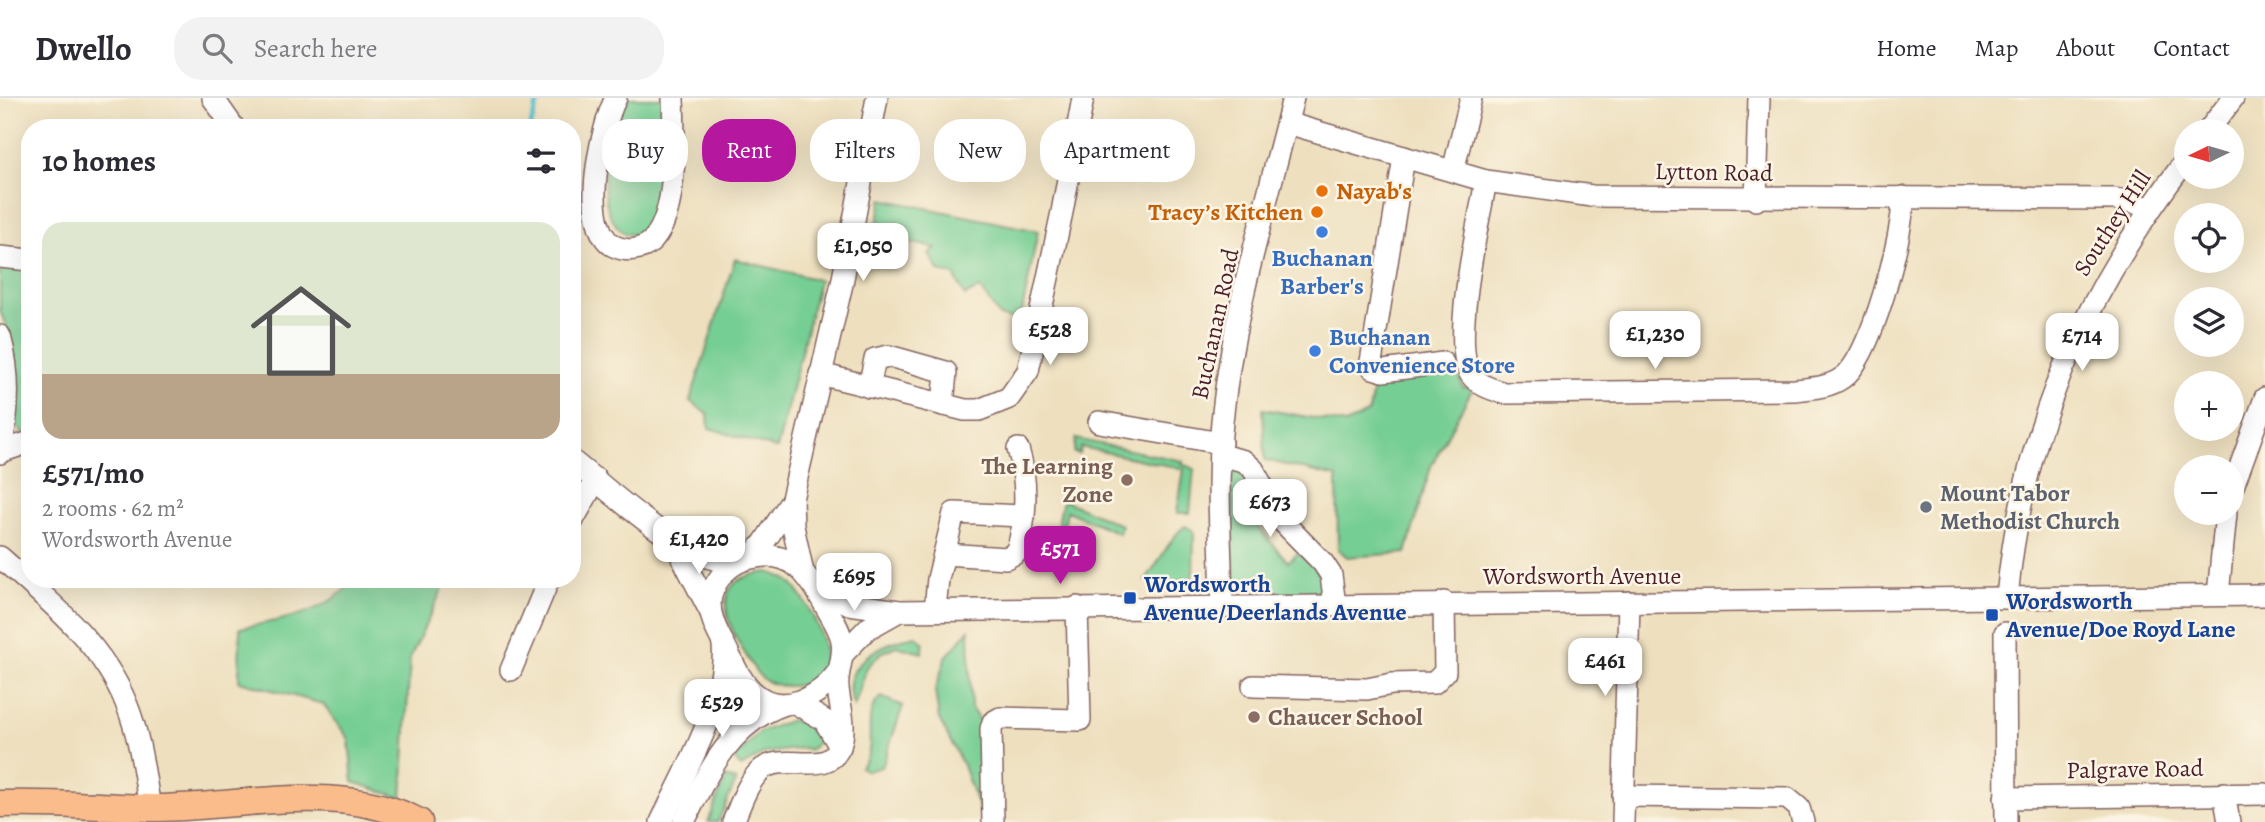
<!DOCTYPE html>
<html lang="en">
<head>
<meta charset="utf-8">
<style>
	:root { --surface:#fff; --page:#f2f2f3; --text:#2b2b33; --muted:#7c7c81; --line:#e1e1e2; --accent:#b5179e }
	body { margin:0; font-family:Alegreya,serif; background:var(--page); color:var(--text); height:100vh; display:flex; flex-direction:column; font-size:26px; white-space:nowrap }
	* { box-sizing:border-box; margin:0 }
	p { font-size:23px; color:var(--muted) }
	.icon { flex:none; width:38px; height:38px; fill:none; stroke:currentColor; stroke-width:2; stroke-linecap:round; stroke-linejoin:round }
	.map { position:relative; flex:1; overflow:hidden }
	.side { position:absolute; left:21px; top:21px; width:560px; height:469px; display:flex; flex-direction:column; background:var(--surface); border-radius:28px; box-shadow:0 7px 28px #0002 }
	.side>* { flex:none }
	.hud { position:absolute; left:602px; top:21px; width:665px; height:63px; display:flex; gap:14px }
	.needle { width:46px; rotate:265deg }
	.fabs { position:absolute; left:2174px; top:21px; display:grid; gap:14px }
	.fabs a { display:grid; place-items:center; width:70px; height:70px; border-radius:50%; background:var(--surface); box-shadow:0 7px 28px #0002; font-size:35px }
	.price { position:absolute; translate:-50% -60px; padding:0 16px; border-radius:14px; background:#fff; color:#222; font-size:23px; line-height:46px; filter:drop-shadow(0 2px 4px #0008) }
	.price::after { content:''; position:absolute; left:50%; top:42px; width:21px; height:16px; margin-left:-10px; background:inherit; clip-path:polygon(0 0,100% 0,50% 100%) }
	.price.selected { background:var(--accent); color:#fff }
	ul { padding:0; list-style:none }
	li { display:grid; align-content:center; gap:14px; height:371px; padding:0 21px }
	li span { display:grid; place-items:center; height:217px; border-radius:21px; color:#555 }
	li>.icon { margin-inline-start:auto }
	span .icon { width:126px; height:126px; fill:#fffc; stroke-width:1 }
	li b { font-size:30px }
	h2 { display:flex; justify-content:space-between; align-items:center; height:84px; padding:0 21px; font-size:30px }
	.chip { padding:0 24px; border-radius:28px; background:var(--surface); box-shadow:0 7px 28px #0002; font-size:24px; line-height:63px }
	.chip.selected { background:var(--accent); color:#fff }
	header { display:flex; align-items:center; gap:42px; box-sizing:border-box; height:98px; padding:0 35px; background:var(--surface); border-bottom:2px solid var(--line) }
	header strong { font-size:33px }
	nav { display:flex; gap:38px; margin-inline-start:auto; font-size:24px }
	.search { width:490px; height:63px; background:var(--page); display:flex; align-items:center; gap:18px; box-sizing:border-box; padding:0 24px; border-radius:28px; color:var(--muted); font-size:26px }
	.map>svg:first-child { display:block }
</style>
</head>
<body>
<header>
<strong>Dwello</strong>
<div class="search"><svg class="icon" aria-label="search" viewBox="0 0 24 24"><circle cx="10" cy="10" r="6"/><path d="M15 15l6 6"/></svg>Search here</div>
<nav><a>Home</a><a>Map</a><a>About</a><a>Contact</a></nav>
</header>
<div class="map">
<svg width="2265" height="724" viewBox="0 0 2265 724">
	<rect width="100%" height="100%" fill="#fcf5e5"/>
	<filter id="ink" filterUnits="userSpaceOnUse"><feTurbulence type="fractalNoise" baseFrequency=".0143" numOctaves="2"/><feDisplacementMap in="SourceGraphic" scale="14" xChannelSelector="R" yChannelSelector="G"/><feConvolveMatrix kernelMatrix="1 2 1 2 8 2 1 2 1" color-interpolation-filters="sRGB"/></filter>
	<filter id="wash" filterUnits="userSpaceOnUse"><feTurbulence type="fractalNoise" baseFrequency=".00686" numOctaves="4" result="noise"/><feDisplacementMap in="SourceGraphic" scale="28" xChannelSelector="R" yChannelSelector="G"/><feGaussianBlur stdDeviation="1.57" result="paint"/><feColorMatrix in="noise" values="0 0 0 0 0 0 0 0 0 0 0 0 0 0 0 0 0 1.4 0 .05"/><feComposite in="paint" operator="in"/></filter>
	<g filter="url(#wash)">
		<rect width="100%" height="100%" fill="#eee0bf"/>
		<g fill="#75ce93" stroke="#60765f" stroke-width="2">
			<path d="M626,0H665L669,58L651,128L638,136H625C587,107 611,37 626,0Z"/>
			<polygon points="882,101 1038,133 1020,224 999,218 980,190 965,198 954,177 939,173 929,156 936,150 875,137"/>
			<polygon points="735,161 819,182 777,351 709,330 708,316 690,303"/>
			<polygon points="0,169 30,170 30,333 22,335 13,324 14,265 7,230 0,213"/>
			<polygon points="1452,270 1458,273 1463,290 1473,290 1431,368 1406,455 1347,459 1338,451 1337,379 1265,362 1263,311 1346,326 1369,314 1375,278"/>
			<polygon points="1076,341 1183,363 1182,366 1194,371 1190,415 1177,415 1184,371 1081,349 1079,356 1074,355"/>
			<path d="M1237,373L1245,376L1261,414L1252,422L1288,464L1298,455L1315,468L1322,483L1318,494C1291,494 1249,506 1234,479L1230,378Z"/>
			<polygon points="1063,402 1121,427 1119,435 1067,413 1064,427 1058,426"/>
			<path d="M1185,428L1194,433L1193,478L1186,483H1145C1159,466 1170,439 1185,428Z"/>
			<path d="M768,474C776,477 786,479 792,486C811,508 851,578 799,587C786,589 773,588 763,581C755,575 750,563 744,554C722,518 711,479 768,474Z"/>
			<path d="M354,481H447L410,560L402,700L353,684L349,641L323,606L239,583L240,530C278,523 330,515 354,481Z"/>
			<polygon points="969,532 971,610 982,627 981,717 962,665 939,621 935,592 946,559"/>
			<path d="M916,538L924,545L922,555L896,548L881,555L867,569L854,609C835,567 883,543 916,538Z"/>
			<path d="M881,599L903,608L882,669L867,673L860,669C881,651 858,618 881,599Z"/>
			<path d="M791,622L803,625L811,634L818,631C819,641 819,647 809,652L804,650L765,655L741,669L734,661L760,634Z"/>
			<polygon points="726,679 736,683 718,724 708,724"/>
		</g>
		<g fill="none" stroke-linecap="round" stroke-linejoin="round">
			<polyline stroke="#54c1cc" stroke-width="5" points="530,30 539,0"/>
		</g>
	</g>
	<g filter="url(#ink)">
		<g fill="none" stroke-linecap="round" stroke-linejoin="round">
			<defs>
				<g id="minor">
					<polyline points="213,0 234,30"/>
					<path d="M616,0C601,28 574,144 623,151C633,153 646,150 653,142C679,113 674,36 673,0"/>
					<polyline points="1287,25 1486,83 1592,98 2114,101 2134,104 2149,111"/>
					<polyline points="2208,33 2233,0"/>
					<polyline points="1404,59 1371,264 1373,270 1383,273 1443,265"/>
					<polyline points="1453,73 1471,0"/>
					<path d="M1486,83C1479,122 1450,246 1471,277C1480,288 1491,291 1504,295L1795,292C1811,290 1828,290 1842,280C1871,262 1904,135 1903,99"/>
					<polyline points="1756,102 1759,0"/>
					<polyline points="0,159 30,162"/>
					<path d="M0,238C11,277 9,316 0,355"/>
					<polyline points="820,276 965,312 979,312 1009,300 1028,273 1062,114 1083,0"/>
					<polyline points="869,289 875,261 889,258 946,274 943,307"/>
					<polyline points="1099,324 1221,345"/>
					<polyline points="0,354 30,344"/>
					<polyline points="1220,357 1244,363 1253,371 1281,422 1323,465 1331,477 1335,507"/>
					<path d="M572,363C613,394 685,467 737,464"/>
					<polyline points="2231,394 2265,300"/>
					<polyline points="572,424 596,381"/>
					<polyline points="673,442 710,513"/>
					<path d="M944,456L1006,460L1016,455C1027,423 1028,383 1018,351"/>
					<path d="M0,459C47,501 102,545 126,605C140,638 144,675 150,710"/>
					<polyline points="746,461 763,446 792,402"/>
					<polyline points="802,470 793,428 792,401 842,186 877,0"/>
					<polyline points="816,489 849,506 899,513 2265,497"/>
					<polyline points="2218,497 2226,415"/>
					<path d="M2007,500C2022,332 2085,195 2186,62"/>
					<path d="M1222,508C1221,441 1215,373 1224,306C1236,204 1268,100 1293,0"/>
					<polyline points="935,511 938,481 954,415 1023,418"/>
					<polyline points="2005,535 2006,724"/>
					<polyline points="843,556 867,531 899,513"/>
					<polyline points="511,572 549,481"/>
					<polyline points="1253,588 1367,591 1392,586 1434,585 1445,574 1444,504"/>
					<polyline points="795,605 824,622 840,649"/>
					<polyline points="2224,695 2229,724"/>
					<polyline points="1623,698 1787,700 1799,710 1803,724"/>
					<polyline points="2005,700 2265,696"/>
					<path d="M661,724C684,675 728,601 723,546"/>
					<path d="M684,724C707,676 730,624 785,606"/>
					<path d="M733,724C740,708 747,685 760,673C782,652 828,681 840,648C847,628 840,610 838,590C836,574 845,559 842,543C840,531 832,520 826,509C809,477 791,450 751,460C731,464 716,479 711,498C707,515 717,534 725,548C733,564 739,581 752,593C780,620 819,600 838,574"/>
					<polyline points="993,724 991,631 993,624 1000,620 1080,622 1077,509"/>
					<polyline points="1623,724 1629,504"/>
				</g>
				<path id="major" d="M0,706C50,704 100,709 150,710C236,711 339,681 419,724"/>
			</defs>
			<use href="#minor" stroke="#83635f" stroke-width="24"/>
			<use href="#major" stroke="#83635f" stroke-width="29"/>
			<use href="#minor" stroke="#fff" stroke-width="21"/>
			<use href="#major" stroke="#fabc8b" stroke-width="26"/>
		</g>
	</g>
	<g fill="#e8710a" stroke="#fcf5e5" stroke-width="2.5">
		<circle cx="1322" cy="93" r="7"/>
		<circle cx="1317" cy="114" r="7"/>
	</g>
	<g fill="#3f7fe0" stroke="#fcf5e5" stroke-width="2.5">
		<circle cx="1322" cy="134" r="7"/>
		<circle cx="1315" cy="253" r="7"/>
	</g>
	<g fill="#8d6e63" stroke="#fcf5e5" stroke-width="2.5">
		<circle cx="1127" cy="382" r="7"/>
		<circle cx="1254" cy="619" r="7"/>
	</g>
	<circle fill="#6b7280" stroke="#fcf5e5" stroke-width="2.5" cx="1926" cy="409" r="7"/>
	<g fill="#1a4fb4" stroke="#fcf5e5" stroke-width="2.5">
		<rect x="1123" y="493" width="14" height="14" rx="3.5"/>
		<rect x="1985" y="510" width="14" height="14" rx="3.5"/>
	</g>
	<g text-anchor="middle" stroke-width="5" stroke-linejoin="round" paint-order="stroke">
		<g font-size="24" fill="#4a1f2b" stroke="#fcf5e5">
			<text transform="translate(1714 74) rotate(1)" y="8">Lytton Road</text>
			<text transform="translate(2112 125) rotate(-57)" y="8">Southey Hill</text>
			<text transform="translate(1215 226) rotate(-78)" y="8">Buchanan Road</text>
			<text x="1582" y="486">Wordsworth Avenue</text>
			<text transform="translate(2135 671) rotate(-1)" y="8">Palgrave Road</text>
		</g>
		<g font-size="24" font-weight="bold" fill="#c56008" stroke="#fcf5e5" text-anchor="start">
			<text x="1336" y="101">Nayab's</text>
			<text x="1303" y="122" text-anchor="end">Tracy’s Kitchen</text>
		</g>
		<g font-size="24" font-weight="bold" fill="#366cbe" stroke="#fcf5e5">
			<text x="1322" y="168">Buchanan<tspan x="1322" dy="28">Barber's</tspan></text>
			<text x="1329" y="247" text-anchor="start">Buchanan<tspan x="1329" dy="28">Convenience Store</tspan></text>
		</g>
		<g font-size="24" font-weight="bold" fill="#785e54" stroke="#fcf5e5" text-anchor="end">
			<text x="1113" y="376">The Learning<tspan x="1113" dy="28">Zone</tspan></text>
			<text x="1268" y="627" text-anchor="start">Chaucer School</text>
		</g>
		<g font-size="24" font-weight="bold" fill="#5b616d" stroke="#fcf5e5" text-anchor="start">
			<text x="1940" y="403">Mount Tabor<tspan x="1940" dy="28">Methodist Church</tspan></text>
		</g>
		<g font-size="24" font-weight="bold" fill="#164399" stroke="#fcf5e5" text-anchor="start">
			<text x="1144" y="494">Wordsworth<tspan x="1144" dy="28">Avenue/Deerlands Avenue</tspan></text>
			<text x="2006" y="511">Wordsworth<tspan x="2006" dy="28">Avenue/Doe Royd Lane</tspan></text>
		</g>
	</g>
</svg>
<div class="fabs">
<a><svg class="needle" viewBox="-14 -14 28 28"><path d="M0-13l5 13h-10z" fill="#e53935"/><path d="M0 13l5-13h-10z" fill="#7c7c81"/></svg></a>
<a><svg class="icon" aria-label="locate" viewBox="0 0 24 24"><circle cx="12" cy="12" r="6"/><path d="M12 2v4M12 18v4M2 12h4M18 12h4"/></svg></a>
<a><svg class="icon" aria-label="layers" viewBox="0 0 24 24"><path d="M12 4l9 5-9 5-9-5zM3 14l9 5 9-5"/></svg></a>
<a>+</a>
<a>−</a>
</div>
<b class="price" style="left:863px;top:185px">£1,050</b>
<b class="price" style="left:1050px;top:269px">£528</b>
<b class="price" style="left:1655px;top:273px">£1,230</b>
<b class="price" style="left:2082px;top:275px">£714</b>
<b class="price" style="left:1270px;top:441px">£673</b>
<b class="price" style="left:699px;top:478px">£1,420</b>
<b class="price selected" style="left:1060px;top:488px">£571</b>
<b class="price" style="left:854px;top:515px">£695</b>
<b class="price" style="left:1605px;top:600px">£461</b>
<b class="price" style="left:722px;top:641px">£529</b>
<div class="hud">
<a class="chip">Buy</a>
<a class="chip selected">Rent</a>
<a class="chip">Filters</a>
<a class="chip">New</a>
<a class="chip">Apartment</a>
</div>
<section class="side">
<h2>10 homes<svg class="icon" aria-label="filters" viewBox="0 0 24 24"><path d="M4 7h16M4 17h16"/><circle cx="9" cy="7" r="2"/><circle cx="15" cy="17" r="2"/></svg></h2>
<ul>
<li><span style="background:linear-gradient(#dfe7d0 70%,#b9a48a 0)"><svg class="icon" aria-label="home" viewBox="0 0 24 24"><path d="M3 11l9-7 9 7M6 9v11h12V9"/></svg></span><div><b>£571/mo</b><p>2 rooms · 62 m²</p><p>Wordsworth Avenue</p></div></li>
</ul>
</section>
</div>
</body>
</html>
